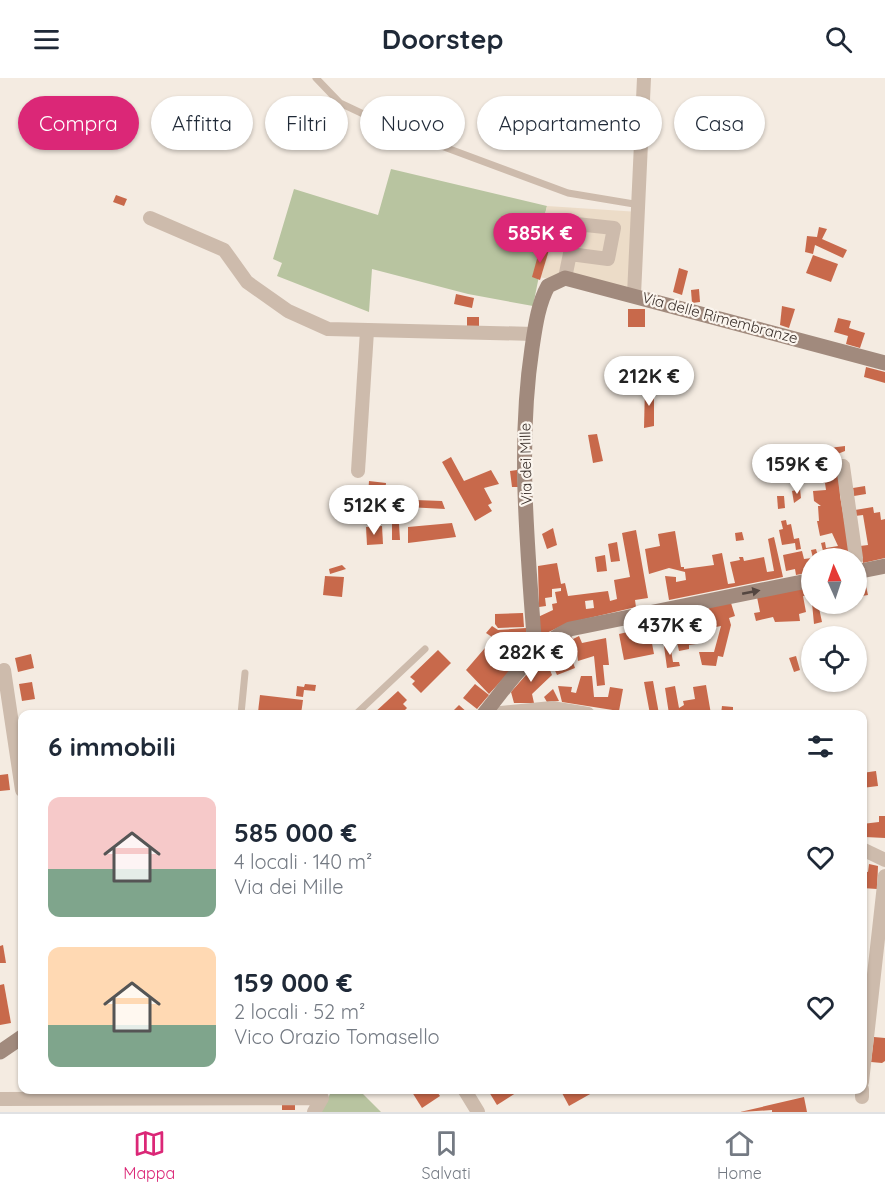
<!DOCTYPE html>
<html lang="it">
<head>
<meta charset="utf-8">
<style>
	:root { --surface:#fff; --page:#f2f2f3; --text:#1f2937; --muted:#747a83; --line:#e0e1e3; --accent:#db2777 }
	body { margin:0; font-family:Quicksand,sans-serif; background:var(--page); color:var(--text); height:100vh; display:flex; flex-direction:column; font-size:22px; white-space:nowrap }
	* { box-sizing:border-box; margin:0 }
	p { font-size:20px; color:var(--muted) }
	.icon { flex:none; width:33px; height:33px; fill:none; stroke:currentColor; stroke-width:2; stroke-linecap:round; stroke-linejoin:round }
	.map { position:relative; flex:1; overflow:hidden }
	.panel { position:absolute; left:18px; top:632px; width:849px; height:384px; display:flex; flex-direction:column; background:var(--surface); border-radius:12px; box-shadow:0 2px 4px #0004 }
	.panel>* { flex:none }
	.banner { position:absolute; left:18px; top:18px; width:849px; height:54px; display:flex; gap:12px }
	.needle { width:39px; rotate:357deg }
	.buttons { position:absolute; left:801px; top:470px; display:grid; gap:12px }
	.buttons a { display:grid; place-items:center; width:66px; height:66px; border-radius:50%; background:var(--surface); box-shadow:0 2px 4px #0004; font-size:30px }
	.price { position:absolute; translate:-50% -51px; padding:0 14px; border-radius:21px; background:#fff; color:#222; font-size:20px; line-height:39px; filter:drop-shadow(0 2px 3px #0008) }
	.price::after { content:''; position:absolute; left:50%; top:36px; width:18px; height:14px; margin-left:-9px; background:inherit; clip-path:polygon(0 0,100% 0,50% 100%) }
	.price.active { background:var(--accent); color:#fff }
	ul { padding:0; list-style:none }
	li { display:flex; align-items:center; gap:18px; height:150px; padding:0 30px }
	li span { display:grid; place-items:center; flex:none; width:168px; height:120px; border-radius:12px; color:#555 }
	li>.icon { margin-inline-start:auto }
	span .icon { width:72px; height:72px; fill:#fffc; stroke-width:1 }
	li b { font-size:26px }
	h2 { display:flex; justify-content:space-between; align-items:center; height:72px; padding:0 30px; font-size:26px }
	.chip { padding:0 21px; border-radius:27px; background:var(--surface); box-shadow:0 2px 4px #0004; font-size:21px; line-height:54px }
	.chip.active { background:var(--accent); color:#fff }
	header { display:flex; justify-content:space-between; align-items:center; height:78px; padding:0 30px; background:var(--surface); font-size:27px; font-weight:700 }
	.dock { display:flex; justify-content:space-around; align-items:center; height:84px; border-top:2px solid var(--line); background:var(--surface); font-size:16px; color:var(--muted) }
	.dock a { display:grid; justify-items:center; gap:3px }
	.dock .active { color:var(--accent) }
	.map>svg:first-child { display:block }
</style>
</head>
<body>
<header><svg class="icon" aria-label="menu" viewBox="0 0 24 24"><path d="M4 6h16M4 12h16M4 18h16"/></svg>Doorstep<svg class="icon" aria-label="search" viewBox="0 0 24 24"><circle cx="10" cy="10" r="6"/><path d="M15 15l6 6"/></svg></header>
<div class="map">
<svg width="885" height="1034" viewBox="0 0 885 1034">
	<rect width="100%" height="100%" fill="#f4ebe1"/>
	<g fill="#b8c4a0">
		<polygon points="391,91 547,128 537,169 544,173 533,228 468,216 372,191 369,234 277,198 282,185 273,181 294,111 378,137"/>
		<polygon points="269,1011 358,1011 381,1034 321,1034 331,1014 269,1015"/>
	</g>
	<polygon fill="#ecdcc8" points="547,128 639,134 634,217 539,199 544,174 537,169"/>
	<g fill="#c8694b" fill-rule="evenodd">
		<polygon points="116,117 127,121 124,128 113,124"/>
		<polygon points="819,149 827,151 822,161 847,172 843,180 815,167 813,176 805,174 807,158 817,159"/>
		<polygon points="540,170 549,172 540,202 532,199"/>
		<polygon points="813,177 838,186 831,204 806,195"/>
		<polygon points="679,190 688,193 682,217 673,214"/>
		<polygon points="699,211 700,224 692,225 691,212"/>
		<polygon points="456,216 474,220 472,230 454,226"/>
		<polygon points="782,228 795,231 789,250 780,247"/>
		<rect x="628" y="231" width="17" height="18"/>
		<rect x="467" y="239" width="12" height="11"/>
		<polygon points="838,240 851,243 849,250 865,255 860,270 846,266 848,258 834,254"/>
		<polygon points="866,289 885,294 885,305 864,299"/>
		<polygon points="645,308 654,309 654,348 644,350"/>
		<polygon points="597,356 603,383 593,385 588,357"/>
		<polygon points="845,368 845,373 830,379 829,370"/>
		<polygon points="451,379 464,403 491,392 499,406 484,410 492,425 488,427 492,433 475,443 442,384"/>
		<polygon points="517,392 518,409 512,409 510,393"/>
		<polygon points="839,393 840,418 851,480 813,480 811,472 816,471 818,478 824,477 821,465 825,464 826,470 838,468 832,455 820,458 817,443 819,443 818,428 821,428 814,423 813,413 826,412 825,405 807,404 806,397"/>
		<polygon points="369,403 386,405 383,436 375,435 377,417 368,416"/>
		<polygon points="865,408 866,416 854,418 853,410"/>
		<polygon points="800,411 801,420 794,425 792,413"/>
		<polygon points="777,418 784,418 785,430 778,431"/>
		<polygon points="388,421 442,423 445,431 388,428"/>
		<polygon points="873,429 874,435 880,434 881,442 885,441 885,480 863,485 860,468 868,467 863,437 855,438 855,432"/>
		<polygon points="786,442 787,447 791,446 794,461 799,460 801,471 796,472 795,465 782,467 779,452 783,451 781,443"/>
		<polygon points="452,445 456,459 408,465 408,449"/>
		<polygon points="392,446 399,446 400,462 392,462"/>
		<polygon points="382,448 383,466 367,467 366,449"/>
		<polygon points="553,450 557,467 547,471 542,456"/>
		<path d="M636,452L648,520L635,522L636,529L568,545L540,558L538,539L553,532L552,526L557,525L555,514L561,513V510L552,511V519L545,520L546,528L539,529L538,488L557,485L561,506L565,505L568,518L608,513L610,523L617,521L614,502L630,499L622,455ZM593,522L594,530L586,531L585,523Z"/>
		<polygon points="675,453 681,489 684,489 684,491 714,487 712,477 722,475 728,506 735,505 730,484 740,482 739,479 743,479 744,483 764,479 767,494 774,493 768,461 774,459 783,499 669,522 665,498 676,499 676,504 686,502 685,494 669,490 649,496 645,471 660,468 658,456"/>
		<polygon points="742,454 744,462 736,463 735,455"/>
		<polygon points="617,464 620,483 611,484 608,466"/>
		<polygon points="802,473 804,481 812,480 812,494 796,497 795,491 786,493 783,477"/>
		<polygon points="605,477 607,493 597,494 595,479"/>
		<polygon points="342,487 346,491 330,496 329,491"/>
		<polygon points="325,498 344,499 342,519 323,517"/>
		<polygon points="858,500 859,509 866,508 868,517 856,519"/>
		<polygon points="812,507 812,517 803,518 806,534 799,536 800,543 775,544 773,539 756,543 754,535 760,534 757,519"/>
		<polygon points="731,525 735,538 729,540 731,547 723,579 718,578 716,588 702,587 699,574 714,574 721,548 716,549 716,545 698,547 698,550 693,551 696,566 689,567 689,571 679,573 675,555 656,556 653,538"/>
		<polygon points="812,525 821,525 821,529 819,530 822,544 814,546"/>
		<polygon points="523,535 524,549 498,550 495,546 495,536"/>
		<polygon points="492,548 498,552 526,550 527,563 518,564 518,560 492,559 486,555"/>
		<polygon points="649,549 654,576 624,582 619,556"/>
		<polygon points="571,558 573,561 579,558 582,565 606,560 609,587 603,587 605,607 597,608 594,578 578,583 577,573 570,576 575,590 557,597 549,579 567,572 563,562"/>
		<polygon points="666,560 669,560 673,584 679,584 680,588 667,590 664,568 668,567"/>
		<polygon points="491,563 505,571 512,567 524,578 489,616 466,592"/>
		<polygon points="438,572 451,585 421,615 412,606 415,603 410,599"/>
		<polygon points="31,576 34,590 18,594 15,580"/>
		<polygon points="796,578 800,592 794,594 789,580"/>
		<polygon points="541,580 548,587 552,597 532,616 534,625 514,625 511,614"/>
		<polygon points="581,598 592,598 594,619 608,619 610,609 623,611 619,633 562,624 558,608 572,609 571,614 576,615"/>
		<polygon points="653,603 659,636 650,636 644,604"/>
		<polygon points="32,604 35,621 22,623 19,606"/>
		<polygon points="305,606 316,607 315,613 304,612 303,619 296,618 297,608 304,609"/>
		<polygon points="475,606 489,617 477,631 463,620"/>
		<polygon points="706,607 711,636 669,636 665,610 675,608 679,630 684,627 683,623 695,621 693,609"/>
		<polygon points="553,611 559,623 547,624 544,619"/>
		<polygon points="398,613 407,622 403,626 407,630 401,636 373,636"/>
		<polygon points="260,617 303,622 301,636 258,634"/>
		<polygon points="459,627 469,636 450,636"/>
		<polygon points="722,628 733,629 733,636 721,636"/>
		<polygon points="876,693 878,708 862,710 862,695"/>
		<polygon points="8,696 10,712 0,713 0,697"/>
		<polygon points="879,738 885,738 885,760 865,759 862,764 862,746 879,744"/>
		<polygon points="869,786 878,788 877,811 862,810 862,793 868,794"/>
		<polygon points="3,867 6,885 0,885 0,868"/>
		<polygon points="4,906 11,945 0,947 0,907"/>
		<polygon points="874,959 885,960 885,983 882,985 871,984"/>
		<polygon points="410,1011 435,1011 440,1018 422,1030"/>
		<polygon points="493,1011 522,1011 497,1027 489,1014"/>
		<polygon points="569,1011 599,1011 569,1028 562,1015"/>
		<polygon points="804,1019 807,1034 772,1034 772,1032 740,1034"/>
		<rect x="282" y="1027" width="13" height="5"/>
	</g>
	<g fill="none" stroke-linecap="round" stroke-linejoin="round">
		<g stroke="#cdbbac" stroke-width="7">
			<polyline points="316,0 340,25 393,50 568,115 640,127"/>
			<polyline points="241,636 245,595"/>
			<polyline points="356,636 425,571"/>
		</g>
		<g stroke="#cdbbac" stroke-width="14">
			<polyline points="150,140 224,172 247,204 288,233 328,251 534,256"/>
			<polyline points="565,200 576,146 614,150 608,181 570,176"/>
			<polyline points="634,217 644,0"/>
			<polyline points="843,388 856,480"/>
			<polyline points="358,393 367,253"/>
			<polyline points="4,592 22,712"/>
			<polyline points="491,636 552,630 588,636"/>
			<polyline points="862,771 885,782"/>
			<polyline points="862,1004 885,798"/>
			<polyline points="464,1011 478,1034"/>
			<polyline points="862,1011 862,1019"/>
			<polyline points="0,1021 322,1020 314,1034"/>
		</g>
		<g stroke="#a18a7d" stroke-width="15">
			<polyline points="856,494 885,488"/>
			<path d="M535,573C528,473 517,370 532,270C535,250 538,226 548,208L565,200L885,285"/>
			<path d="M484,636C510,604 532,569 570,551L812,502"/>
			<polyline points="0,974 22,959"/>
		</g>
	</g>
	<defs><path id="oneway-solid" d="M-6-.8H1V-3.2L6.5 0L1 3.2V.8H-6Z" transform="scale(1.5)"/></defs>
	<use fill="#544640" href="#oneway-solid" transform="translate(751 514) rotate(-11)"/>
	<g text-anchor="middle" stroke-width="4.5" stroke-linejoin="round" paint-order="stroke">
		<g font-size="15" fill="#3b302b" stroke="#fbf5ee">
			<text transform="translate(720 240) rotate(15)" y="5">Via delle Rimembranze</text>
			<text transform="translate(526 386) rotate(-91)" y="5">Via dei Mille</text>
		</g>
	</g>
</svg>
<div class="buttons">
<a><svg class="needle" viewBox="-14 -14 28 28"><path d="M0-13l5 13h-10z" fill="#e53935"/><path d="M0 13l5-13h-10z" fill="#747a83"/></svg></a>
<a><svg class="icon" aria-label="locate" viewBox="0 0 24 24"><circle cx="12" cy="12" r="6"/><path d="M12 2v4M12 18v4M2 12h4M18 12h4"/></svg></a>
</div>
<b class="price active" style="left:540px;top:186px">585K €</b>
<b class="price" style="left:649px;top:329px">212K €</b>
<b class="price" style="left:797px;top:417px">159K €</b>
<b class="price" style="left:374px;top:458px">512K €</b>
<b class="price" style="left:670px;top:578px">437K €</b>
<b class="price" style="left:531px;top:605px">282K €</b>
<div class="banner">
<a class="chip active">Compra</a>
<a class="chip">Affitta</a>
<a class="chip">Filtri</a>
<a class="chip">Nuovo</a>
<a class="chip">Appartamento</a>
<a class="chip">Casa</a>
</div>
<section class="panel">
<h2>6 immobili<svg class="icon" aria-label="filters" viewBox="0 0 24 24"><path d="M4 7h16M4 17h16"/><circle cx="9" cy="7" r="2"/><circle cx="15" cy="17" r="2"/></svg></h2>
<ul>
<li><span style="background:linear-gradient(#f6c9c9 60%,#7fa58c 0)"><svg class="icon" aria-label="home" viewBox="0 0 24 24"><path d="M3 11l9-7 9 7M6 9v11h12V9"/></svg></span><div><b>585 000 €</b><p>4 locali · 140 m²</p><p>Via dei Mille</p></div><svg class="icon" aria-label="heart" viewBox="0 0 24 24"><path d="M12 20l-8-8c-3-5 5-10 8-4 3-6 11-1 8 4z"/></svg></li>
<li><span style="background:linear-gradient(#ffd9b3 65%,#7fa58c 0)"><svg class="icon" aria-label="home" viewBox="0 0 24 24"><path d="M3 11l9-7 9 7M6 9v11h12V9"/></svg></span><div><b>159 000 €</b><p>2 locali · 52 m²</p><p>Vico Orazio Tomasello</p></div><svg class="icon" aria-label="heart" viewBox="0 0 24 24"><path d="M12 20l-8-8c-3-5 5-10 8-4 3-6 11-1 8 4z"/></svg></li>
</ul>
</section>
</div>
<nav class="dock">
<a class="active"><svg class="icon" aria-label="map" viewBox="0 0 24 24"><path d="M3 6l6-2 6 2 6-2v14l-6 2-6-2-6 2zM9 4v14M15 6v14"/></svg>Mappa</a>
<a><svg class="icon" aria-label="saved" viewBox="0 0 24 24"><path d="M7 4h10v16l-5-4-5 4z"/></svg>Salvati</a>
<a><svg class="icon" aria-label="home" viewBox="0 0 24 24"><path d="M3 11l9-7 9 7M6 9v11h12V9"/></svg>Home</a>
</nav>
</body>
</html>
